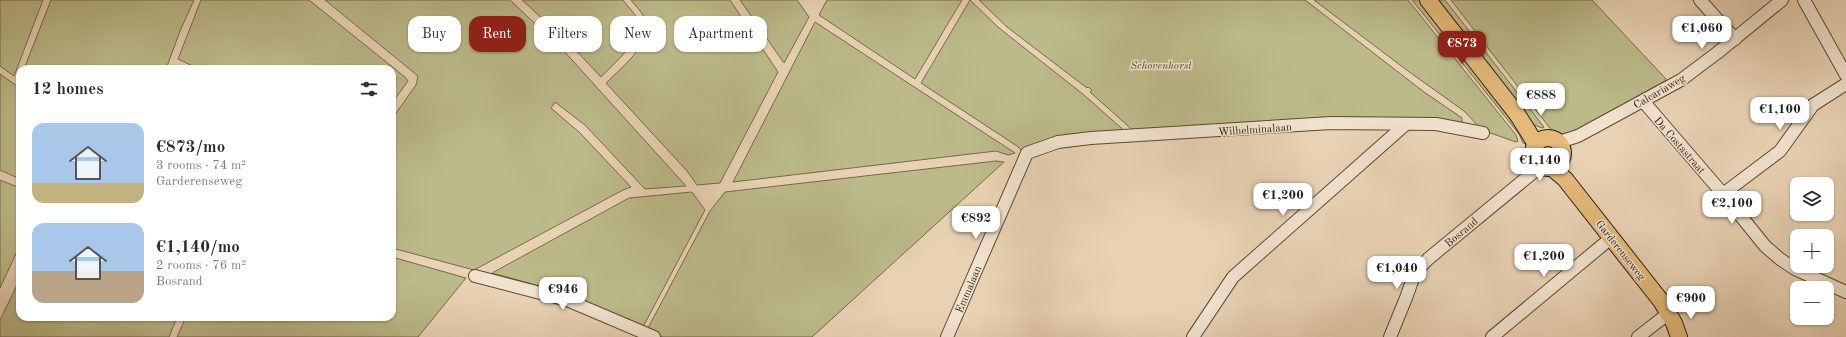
<!DOCTYPE html>
<html lang="en">
<head>
<meta charset="utf-8">
<style>
	:root { --surface:#fff; --page:#f2f2f3; --text:#2b2b33; --muted:#7c7c81; --accent:#8f2418 }
	body { margin:0; font-family:"Old Standard TT",serif; background:var(--page); color:var(--text); height:100vh; display:flex; flex-direction:column; font-size:15px; white-space:nowrap }
	* { box-sizing:border-box; margin:0 }
	p { font-size:13px; color:var(--muted) }
	.icon { flex:none; width:22px; height:22px; fill:none; stroke:currentColor; stroke-width:2; stroke-linecap:round; stroke-linejoin:round }
	.map { position:relative; flex:1; overflow:hidden }
	.drawer { position:absolute; left:16px; top:65px; width:380px; height:256px; display:flex; flex-direction:column; background:var(--surface); border-radius:12px; box-shadow:0 1px 3px #0004 }
	.drawer>* { flex:none }
	.top-card { position:absolute; left:408px; top:16px; width:380px; height:36px; display:flex; gap:8px }
	.buttons { position:absolute; left:1790px; top:177px; display:grid; gap:8px }
	.buttons a { display:grid; place-items:center; width:44px; height:44px; border-radius:8px; background:var(--surface); box-shadow:0 1px 3px #0004; font-size:20px }
	.price { position:absolute; translate:-50% -34px; padding:0 9px; border-radius:8px; background:#fff; color:#222; font-size:13px; line-height:26px; filter:drop-shadow(0 1px 2px #0008) }
	.price::after { content:''; position:absolute; left:50%; top:24px; width:12px; height:9px; margin-left:-6px; background:inherit; clip-path:polygon(0 0,100% 0,50% 100%) }
	.price.active { background:var(--accent); color:#fff }
	ul { padding:0; list-style:none }
	li { display:flex; align-items:center; gap:12px; height:100px; padding:0 16px }
	li span { display:grid; place-items:center; flex:none; width:112px; height:80px; border-radius:12px; color:#555 }
	li>.icon { margin-inline-start:auto }
	span .icon { width:48px; height:48px; fill:#fffc; stroke-width:1 }
	li b { font-size:17px }
	h2 { display:flex; justify-content:space-between; align-items:center; height:48px; padding:0 16px; font-size:17px }
	.pill { padding:0 14px; border-radius:12px; background:var(--surface); box-shadow:0 1px 3px #0004; font-size:14px; line-height:36px }
	.pill.active { background:var(--accent); color:#fff }
	.map>svg:first-child { display:block }
</style>
</head>
<body>
<div class="map">
<svg width="1846" height="337" viewBox="0 0 1846 337">
	<rect width="100%" height="100%" fill="#e9d2b4"/>
	<filter id="stains"><feTurbulence type="fractalNoise" baseFrequency=".005" numOctaves="4"/><feColorMatrix values="0 0 0 0 .2 0 0 0 0 .09 0 0 0 0 .02 0 0 0 .5 -.17"/></filter>
	<radialGradient id="worn" r=".72"><stop offset=".6" stop-color="#630" stop-opacity="0"/><stop offset="1" stop-color="#630" stop-opacity=".3"/></radialGradient>
	<g fill="#bcba89" stroke="#736b4a">
		<polygon points="0,0 43,0 14,76 0,66"/>
		<polygon points="51,0 194,0 180,31 166,69 24,69"/>
		<polygon points="201,0 309,0 405,77 408,81 392,103 392,69 199,69 178,59"/>
		<polygon points="325,0 510,0 563,50 686,186 645,189 585,125 555,102 551,108 580,133 631,187 623,190 474,270 392,248 392,119 416,85 418,76"/>
		<path d="M522,0H623C627,6 635,13 638,20C645,38 612,65 601,77L569,43Z"/>
		<path d="M631,0H730L778,72L720,183L697,185L687,171L606,83C621,68 656,41 644,17C641,11 635,5 631,0Z"/>
		<polygon points="740,0 797,0 809,17 784,63"/>
		<polygon points="827,0 962,0 915,79 819,15"/>
		<polygon points="970,0 999,28 1084,95 1128,134 1022,151 1017,146 921,83"/>
		<polygon points="979,0 1305,0 1424,92 1462,118 1462,123 1458,125 1136,133 1090,92 1092,90 1088,87 1087,88 1007,27"/>
		<polygon points="1314,0 1408,0 1516,135 1518,141 1516,142 1482,130 1464,111 1408,71"/>
		<polygon points="1412,0 1422,0 1495,93 1531,147 1523,143 1519,134"/>
		<polygon points="1433,0 1445,0 1544,127 1542,128 1532,124"/>
		<polygon points="1451,0 1592,0 1666,79 1665,81 1565,136 1556,136"/>
		<polygon points="815,22 1015,153 1008,155 996,151 733,182"/>
		<polygon points="0,74 17,86 20,79 20,179 0,170"/>
		<polygon points="996,161 1004,162 812,337 663,337 647,330 710,211 725,192"/>
		<polygon points="0,180 20,188 20,245 0,288"/>
		<polygon points="692,192 705,210 643,327 568,294 492,273 629,198"/>
		<polygon points="392,257 466,278 418,337 177,337 186,317 392,317"/>
		<polygon points="20,279 20,317 177,317 169,337 0,337 0,320"/>
	</g>
	<g fill="none" stroke-linecap="round" stroke-linejoin="round">
		<defs>
			<g id="minor">
				<polyline points="1700,0 1735,39"/>
				<polyline points="1804,0 1846,75"/>
				<polyline points="1643,101 1723,194 1765,246 1780,259 1795,269 1846,292"/>
				<polyline points="1559,142 1578,136 1681,80 1717,53 1782,0"/>
				<polyline points="1723,194 1780,151 1813,105 1846,84"/>
				<polyline points="475,276 567,300 654,337"/>
				<polyline points="947,337 1027,153 1058,142 1091,138 1331,123 1436,124 1483,133"/>
				<polyline points="1193,337 1233,277 1406,124"/>
				<polyline points="1390,337 1406,298 1415,273 1428,259 1541,166"/>
				<polyline points="1492,337 1611,238"/>
				<polyline points="1638,337 1669,313"/>
			</g>
			<g id="major">
				<polyline points="1428,0 1517,114 1536,144"/>
				<circle cx="1548" cy="153" r="15"/>
				<polyline points="1552,168 1565,179 1661,301 1674,323 1679,337"/>
			</g>
		</defs>
		<use href="#minor" stroke="#5a4a34" stroke-width="14"/>
		<use href="#major" stroke="#2a1c0a" stroke-width="18"/>
		<use href="#minor" stroke="#f1e2ce" stroke-width="12"/>
		<use href="#major" stroke="#e4b97a" stroke-width="16"/>
	</g>
	<g text-anchor="middle" stroke-width="3" stroke-linejoin="round" paint-order="stroke">
		<g font-size="11" font-style="italic" fill="#564b30" stroke="#f1e2ce">
			<text x="1161" y="69">Schovenhorst</text>
		</g>
		<g font-size="11" fill="#2a1c0a" stroke="#f1e2ce">
			<text transform="translate(1659 91) rotate(-30)" y="4">Calcariaweg</text>
			<text transform="translate(1255 129) rotate(-4)" y="4">Wilhelminalaan</text>
			<text transform="translate(1680 145) rotate(49)" y="4">Da Costastraat</text>
			<text transform="translate(1461 232) rotate(-40)" y="4">Bosrand</text>
			<text transform="translate(1621 250) rotate(52)" y="4">Garderenseweg</text>
			<text transform="translate(968 289) rotate(-67)" y="4">Emmalaan</text>
		</g>
	</g>
	<rect width="100%" height="100%" filter="url(#stains)"/>
	<rect width="100%" height="100%" fill="url(#worn)"/>
</svg>
<div class="buttons">
<a><svg class="icon" aria-label="layers" viewBox="0 0 24 24"><path d="M12 4l9 5-9 5-9-5zM3 14l9 5 9-5"/></svg></a>
<a>+</a>
<a>−</a>
</div>
<b class="price" style="left:1702px;top:50px">€1,060</b>
<b class="price active" style="left:1462px;top:65px">€873</b>
<b class="price" style="left:1541px;top:117px">€888</b>
<b class="price" style="left:1780px;top:131px">€1,100</b>
<b class="price" style="left:1540px;top:182px">€1,140</b>
<b class="price" style="left:1283px;top:217px">€1,200</b>
<b class="price" style="left:1732px;top:225px">€2,100</b>
<b class="price" style="left:976px;top:240px">€892</b>
<b class="price" style="left:1544px;top:278px">€1,200</b>
<b class="price" style="left:1397px;top:290px">€1,040</b>
<b class="price" style="left:563px;top:311px">€946</b>
<b class="price" style="left:1691px;top:320px">€900</b>
<div class="top-card">
<a class="pill">Buy</a>
<a class="pill active">Rent</a>
<a class="pill">Filters</a>
<a class="pill">New</a>
<a class="pill">Apartment</a>
</div>
<section class="drawer">
<h2>12 homes<svg class="icon" aria-label="filters" viewBox="0 0 24 24"><path d="M4 7h16M4 17h16"/><circle cx="9" cy="7" r="2"/><circle cx="15" cy="17" r="2"/></svg></h2>
<ul>
<li><span style="background:linear-gradient(#a9c7e8 75%,#c2b280 0)"><svg class="icon" aria-label="home" viewBox="0 0 24 24"><path d="M3 11l9-7 9 7M6 9v11h12V9"/></svg></span><div><b>€873/mo</b><p>3 rooms · 74 m²</p><p>Garderenseweg</p></div></li>
<li><span style="background:linear-gradient(#a9c7e8 60%,#b9a48a 0)"><svg class="icon" aria-label="home" viewBox="0 0 24 24"><path d="M3 11l9-7 9 7M6 9v11h12V9"/></svg></span><div><b>€1,140/mo</b><p>2 rooms · 76 m²</p><p>Bosrand</p></div></li>
</ul>
</section>
</div>
</body>
</html>
